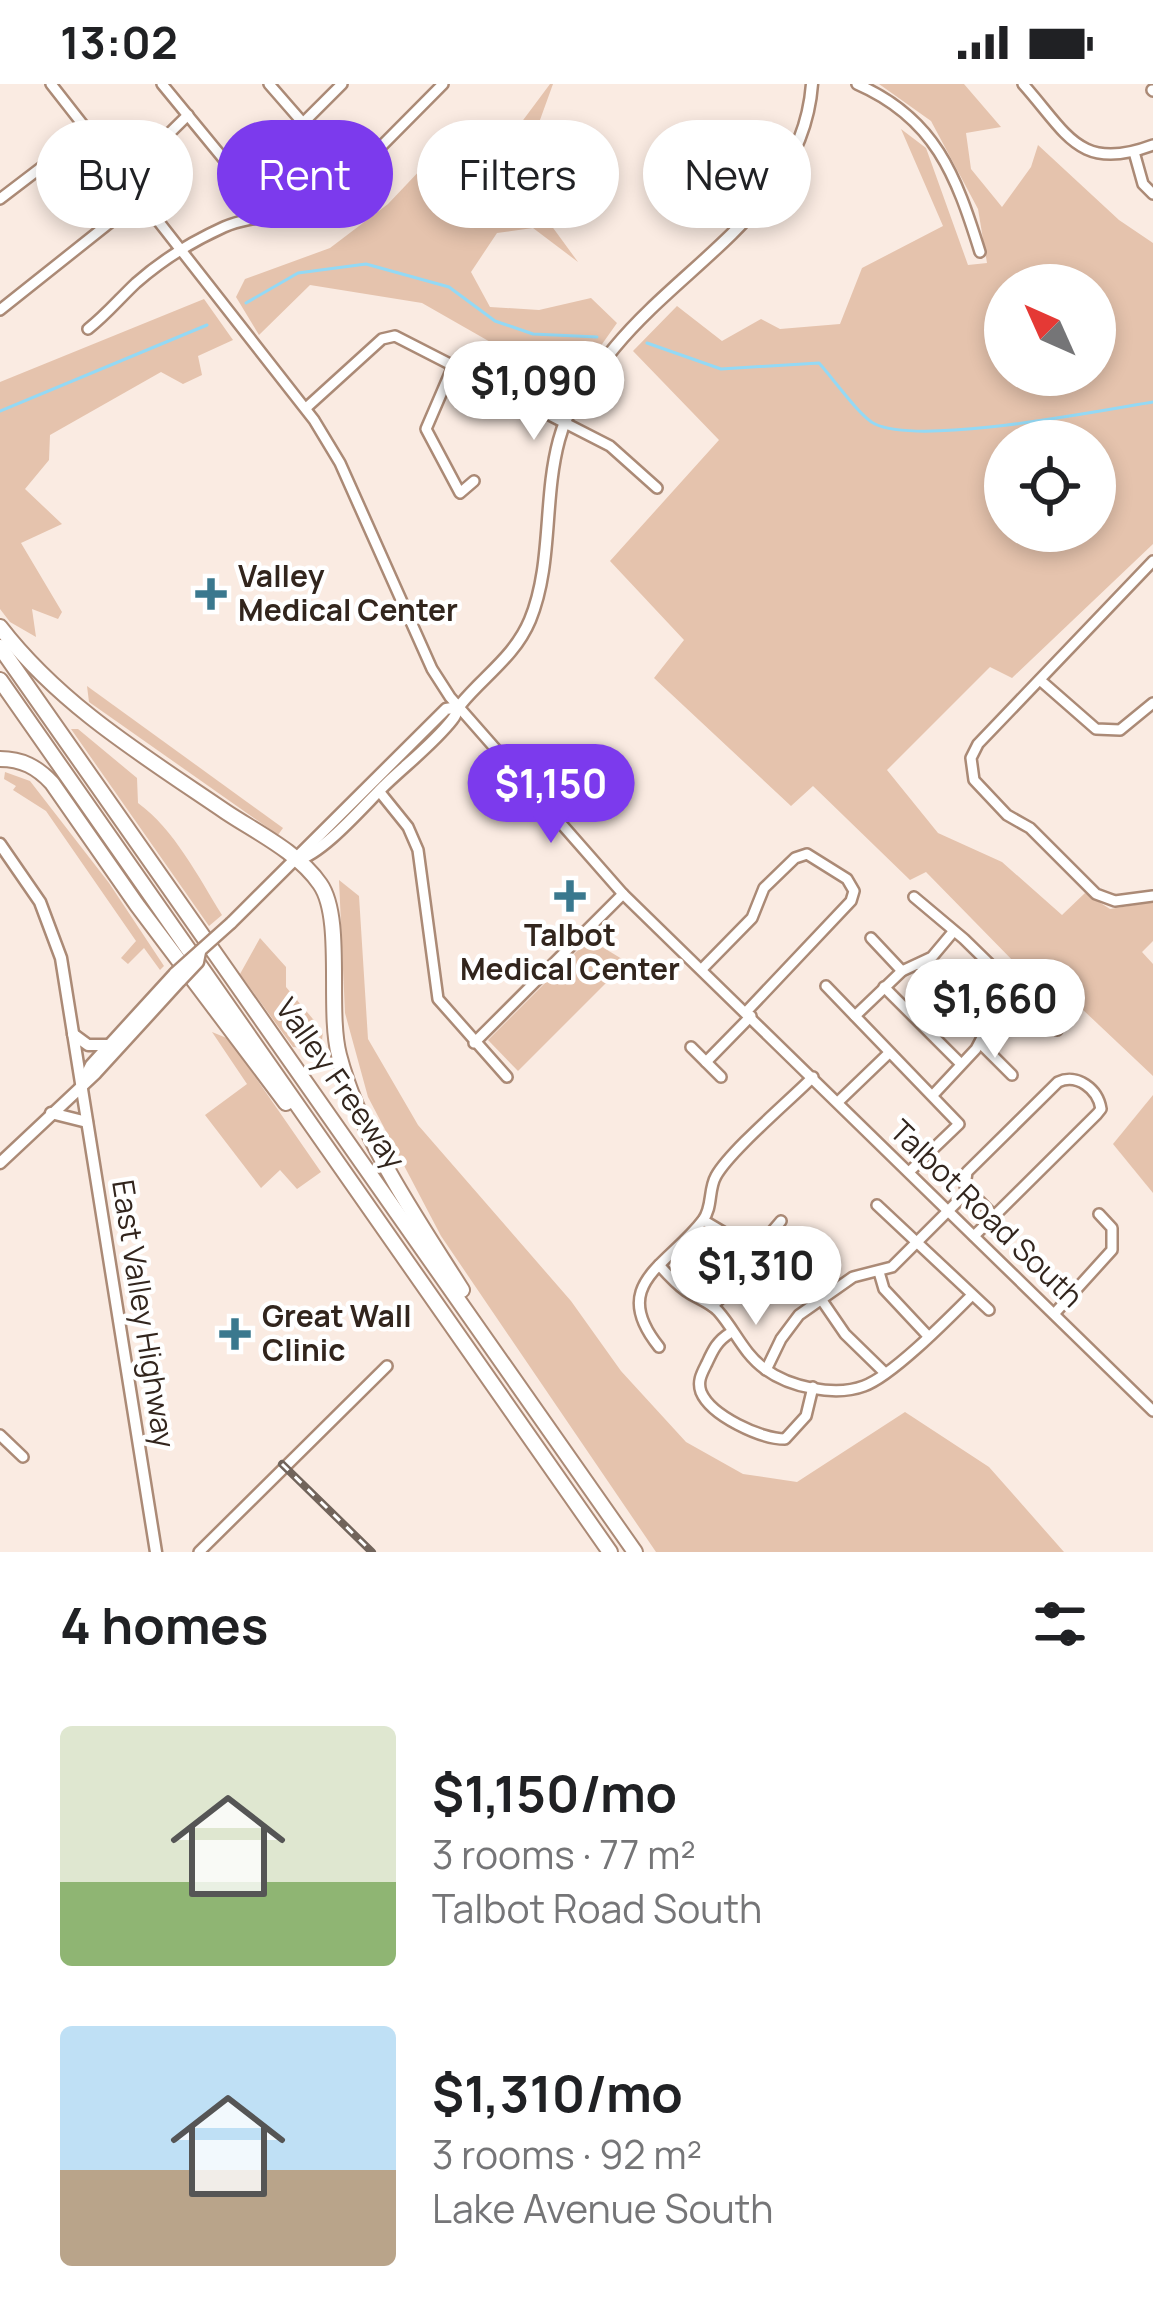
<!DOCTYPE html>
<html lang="en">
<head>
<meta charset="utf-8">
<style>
	:root { --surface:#fff; --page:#f6f6f6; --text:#202124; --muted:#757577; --accent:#7c3aed }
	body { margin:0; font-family:Manrope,sans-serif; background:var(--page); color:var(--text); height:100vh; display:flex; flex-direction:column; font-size:45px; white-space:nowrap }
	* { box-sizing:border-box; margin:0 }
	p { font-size:39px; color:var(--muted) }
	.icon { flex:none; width:66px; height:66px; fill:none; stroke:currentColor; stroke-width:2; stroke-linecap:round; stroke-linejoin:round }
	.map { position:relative; height:1468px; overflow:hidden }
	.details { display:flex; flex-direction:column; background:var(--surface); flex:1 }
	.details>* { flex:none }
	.hud { position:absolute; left:36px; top:36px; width:1083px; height:108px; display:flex; gap:24px }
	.needle { width:78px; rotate:315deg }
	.controls { position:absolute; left:984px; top:180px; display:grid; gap:24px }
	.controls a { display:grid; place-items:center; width:132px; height:132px; border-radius:50%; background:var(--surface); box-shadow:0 6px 18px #0003; font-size:60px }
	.price { position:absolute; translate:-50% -102px; padding:0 27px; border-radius:42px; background:#fff; color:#222; font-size:39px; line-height:78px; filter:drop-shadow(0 3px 6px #0008) }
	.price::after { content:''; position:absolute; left:50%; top:72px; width:36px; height:27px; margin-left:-18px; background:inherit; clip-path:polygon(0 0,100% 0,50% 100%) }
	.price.active { background:var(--accent); color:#fff }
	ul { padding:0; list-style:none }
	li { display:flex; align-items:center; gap:36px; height:300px; padding:0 60px }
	li span { display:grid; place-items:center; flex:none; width:336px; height:240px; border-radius:12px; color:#555 }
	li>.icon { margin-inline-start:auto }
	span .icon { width:144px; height:144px; fill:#fffc; stroke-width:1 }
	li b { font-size:51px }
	h2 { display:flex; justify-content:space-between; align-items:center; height:144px; padding:0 60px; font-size:51px }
	.pill { padding:0 42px; border-radius:54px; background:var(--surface); box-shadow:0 6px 18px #0003; font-size:42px; line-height:108px }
	.pill.active { background:var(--accent); color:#fff }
	.status { display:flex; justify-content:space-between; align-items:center; height:84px; padding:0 60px; background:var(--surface); direction:ltr }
	.status svg { height:33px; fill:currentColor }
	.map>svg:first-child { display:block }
</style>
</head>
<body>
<div class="status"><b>13:02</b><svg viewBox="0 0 49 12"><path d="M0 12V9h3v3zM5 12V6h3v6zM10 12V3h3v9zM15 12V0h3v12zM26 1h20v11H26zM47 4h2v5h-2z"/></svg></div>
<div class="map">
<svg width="1153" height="1468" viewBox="0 0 1153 1468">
	<rect width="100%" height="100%" fill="#faebe2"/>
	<g fill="#e5c3ad" fill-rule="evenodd">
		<polygon points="550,0 553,0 532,58 540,126 578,178 533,144 497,149 471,188 490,223 539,226 591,214 617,239 571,304 422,219 310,201 259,251 236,213 245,195 330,164 388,120 443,62 509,55"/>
		<path d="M879,0H964L1001,43L966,49L971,85L1002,123L1031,83L1038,61L1119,136L1153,159V460L1012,594L990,583L887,686L938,749L1002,778L1062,831L1085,809L1110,825L1153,818V857L1142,868L1153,880V992L1081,924L1068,933L926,788L910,796L813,702L791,722L654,594L684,556L610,477L719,356L633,267L677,222L722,257L761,235L780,245L840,240L862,184L943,142L901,45L926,64L968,181L987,179L978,125L931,37ZM1005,201H1095V291H1005ZM1005,357H1095V447H1005Z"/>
		<polygon points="204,215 233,256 198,272 202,291 183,300 161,288 50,351 49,376 25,405 62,440 21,459 62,528 58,535 32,525 36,553 10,538 0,525 0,298"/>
		<polygon points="87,602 283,744 278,751 89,618"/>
		<path d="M71,645H78L137,694L138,719C174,745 199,794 222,831L209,842Z"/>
		<polygon points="5,688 30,697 109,799 164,882 160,886 144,864 128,880 121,874 136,857 46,727 13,706 16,702 4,695"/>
		<polygon points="339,796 359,812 368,955 418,1041 571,1217 621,1287 686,1358 743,1390 797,1398 905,1328 989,1383 1064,1468 656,1468 441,1152 368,1013 345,929"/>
		<polygon points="260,854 286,883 286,903 323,947 321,966 293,963 240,890"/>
		<polygon points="589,855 627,878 518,987 488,956"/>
		<polygon points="212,948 229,955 321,1088 297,1105 280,1086 261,1104 205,1031 247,1000"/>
		<polygon points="1153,1011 1153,1109 1113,1060"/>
	</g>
	<polygon fill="#93d9f5" points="299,53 332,91 317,103 285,65"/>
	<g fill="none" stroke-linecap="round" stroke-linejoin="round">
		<g stroke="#93d9f5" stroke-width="3">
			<polyline points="246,219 298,189 366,180 449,203 495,237 533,250 597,253"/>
			<path d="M647,259L721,285L819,279C832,293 860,333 875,340C921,362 1098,327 1153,318"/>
			<polyline points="0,327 207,241"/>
		</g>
		<defs>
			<g id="minor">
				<polyline points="51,0 314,336 340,379 432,585 450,613 623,810 1153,1327"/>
				<polyline points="162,0 268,129"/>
				<polyline points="269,0 351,94"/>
				<path d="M857,0C935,34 956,91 980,168"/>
				<path d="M1023,0C1067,49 1079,89 1153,61"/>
				<polyline points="1152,6 1153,7"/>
				<polyline points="303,39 342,0"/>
				<polyline points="1134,68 1143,100 1153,110"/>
				<polyline points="126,92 188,31"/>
				<polyline points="0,115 89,47"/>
				<polyline points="0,226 142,113"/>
				<path d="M88,245C106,231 119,215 136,199C162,176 193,157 224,143C258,128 296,136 325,119L443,0"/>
				<polyline points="454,280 426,345 460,409 474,397"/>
				<polyline points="306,324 382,255 395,252 610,362 657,404"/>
				<polyline points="1153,477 978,660 971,674 974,696 1007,731 1030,744 1096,810 1115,817 1153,812"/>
				<polyline points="1040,596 1096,645 1120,646 1153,619"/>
				<polyline points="379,707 408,743 418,766 438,915 507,993"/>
				<polyline points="914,813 964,855 1057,946"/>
				<polyline points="871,854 902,887"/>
				<polyline points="919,880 986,947"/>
				<polyline points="702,885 752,834 764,804 795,774 807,770 847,795 854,807 851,817 746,928"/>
				<polyline points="826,902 959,1040 909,1088"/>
				<polyline points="884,903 961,980"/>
				<polyline points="855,932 902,887 932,873 953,848"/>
				<polyline points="474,959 623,810"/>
				<polyline points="980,959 1012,991"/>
				<polyline points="691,963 721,993"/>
				<polyline points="706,978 751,932"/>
				<polyline points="933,1011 976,965 994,931 1017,905"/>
				<polyline points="838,1018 889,969"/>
				<polyline points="877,1121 989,1226"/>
				<polyline points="703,1136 755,1167"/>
				<path d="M974,1152L1097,1030L1101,1025C1098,1005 1077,989 1058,998L967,1088L965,1102L994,1132"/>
				<path d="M659,1181C667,1190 676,1200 686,1207C696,1214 709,1218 718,1227C735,1246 743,1269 765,1285C789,1303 835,1313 864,1302C892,1292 948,1235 971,1212"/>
				<polyline points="879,1188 884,1205 928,1252"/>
				<polyline points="821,1215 845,1250 885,1289"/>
				<polyline points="712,1222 745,1193 752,1171 781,1137"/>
				<polyline points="1054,1230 1112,1166 1112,1144 1099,1130"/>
				<path d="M730,1249C717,1257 713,1266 707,1279C702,1289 697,1297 701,1308C711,1332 761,1355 785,1355L806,1332L813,1303"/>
				<path d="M659,1263C608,1200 668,1182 703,1136C713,1123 708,1106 716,1092C730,1067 789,1017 813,993"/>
				<polyline points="766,1286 781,1255 799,1231 853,1193 892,1183 968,1107"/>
				<polyline points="0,1351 23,1373"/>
				<polyline points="199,1468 387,1282"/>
			</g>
			<g id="major">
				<polyline points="0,760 40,818 61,874 156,1468"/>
				<path d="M297,776C324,769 365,720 386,700C408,679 434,659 452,636C461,624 451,632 461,620C484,592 515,572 530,536C553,480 543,415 559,356C568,321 592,291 615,263C686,177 803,122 812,0"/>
				<polyline points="231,839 446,625 458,623"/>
				<polyline points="73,950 88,961 109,961"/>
				<polyline points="84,995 91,981 175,889"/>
				<polyline points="51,1029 87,1038"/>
				<polyline points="0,1079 96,989 181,896"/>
			</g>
			<g id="highway">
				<path d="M0,543C61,622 144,672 226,728C256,748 298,768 320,800C344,834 327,925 339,971C361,1055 416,1133 462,1206"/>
				<polyline points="0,563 635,1468"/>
				<polyline points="0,596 610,1468"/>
				<path d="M0,675C22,675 37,683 52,699L137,821L286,1019"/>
			</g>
		</defs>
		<use href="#minor" stroke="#ab8a76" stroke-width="14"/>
		<use href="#major" stroke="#ab8a76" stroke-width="15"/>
		<use href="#highway" stroke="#ab8a76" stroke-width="18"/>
		<use href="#minor" stroke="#fff" stroke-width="9"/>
		<use href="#major" stroke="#fff" stroke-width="10"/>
		<use href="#highway" stroke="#fff" stroke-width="14"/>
		<defs>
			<polyline id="rail" points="282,1380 372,1468"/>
		</defs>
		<use href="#rail" stroke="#71645b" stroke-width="8"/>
		<use href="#rail" stroke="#fff" stroke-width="3" stroke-dasharray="9" stroke-linecap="butt"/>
		<defs>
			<g id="major-bridge">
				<polyline points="175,889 231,839"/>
				<polyline points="181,896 198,878 200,868"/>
			</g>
		</defs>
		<use href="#major-bridge" stroke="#ab8a76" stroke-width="15" stroke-linecap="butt"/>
		<use href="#major-bridge" stroke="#fff" stroke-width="10"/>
	</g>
	<g fill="#3a788e" stroke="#fff" stroke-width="4.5">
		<path d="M205 492h12v12h12v12h-12v12h-12v-12h-12v-12h12z"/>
		<path d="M564 794h12v12h12v12h-12v12h-12v-12h-12v-12h12z"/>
		<path d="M229 1232h12v12h12v12h-12v12h-12v-12h-12v-12h12z"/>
	</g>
	<g text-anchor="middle" stroke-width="9" stroke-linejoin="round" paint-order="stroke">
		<g font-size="30" font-weight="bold" fill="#32251d" stroke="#fff" text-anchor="start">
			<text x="238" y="503">Valley<tspan x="238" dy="34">Medical Center</tspan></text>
			<text x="570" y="862" text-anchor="middle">Talbot<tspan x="570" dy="34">Medical Center</tspan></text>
			<text x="262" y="1243">Great Wall<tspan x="262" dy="34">Clinic</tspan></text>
		</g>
		<g font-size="30" fill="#32251d" stroke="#fff">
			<text transform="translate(340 1000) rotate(55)" y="10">Valley Freeway</text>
			<text transform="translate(986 1130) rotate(44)" y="10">Talbot Road South</text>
			<text transform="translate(143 1230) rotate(81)" y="10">East Valley Highway</text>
		</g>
	</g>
</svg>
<div class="controls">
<a><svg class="needle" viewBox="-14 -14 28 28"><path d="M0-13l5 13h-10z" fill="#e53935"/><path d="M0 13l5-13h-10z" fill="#757577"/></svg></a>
<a><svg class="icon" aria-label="locate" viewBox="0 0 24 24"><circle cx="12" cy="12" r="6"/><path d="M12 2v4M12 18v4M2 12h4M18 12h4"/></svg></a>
</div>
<b class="price" style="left:534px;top:359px">$1,090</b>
<b class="price active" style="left:551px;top:762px">$1,150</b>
<b class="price" style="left:995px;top:977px">$1,660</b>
<b class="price" style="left:756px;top:1244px">$1,310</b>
<div class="hud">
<a class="pill">Buy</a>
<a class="pill active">Rent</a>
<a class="pill">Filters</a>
<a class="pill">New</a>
</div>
</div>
<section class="details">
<h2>4 homes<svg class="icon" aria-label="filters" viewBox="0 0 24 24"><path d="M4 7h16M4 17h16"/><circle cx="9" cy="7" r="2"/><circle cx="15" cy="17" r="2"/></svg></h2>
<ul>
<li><span style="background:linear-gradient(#dfe7d0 65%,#8fb573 0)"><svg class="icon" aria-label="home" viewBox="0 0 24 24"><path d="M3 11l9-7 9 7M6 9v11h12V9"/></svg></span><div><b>$1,150/mo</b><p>3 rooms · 77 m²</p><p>Talbot Road South</p></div></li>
<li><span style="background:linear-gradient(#bfe0f5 60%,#b9a48a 0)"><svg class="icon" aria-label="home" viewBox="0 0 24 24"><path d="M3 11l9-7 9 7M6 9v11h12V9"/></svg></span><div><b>$1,310/mo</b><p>3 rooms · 92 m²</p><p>Lake Avenue South</p></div></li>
</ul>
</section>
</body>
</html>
